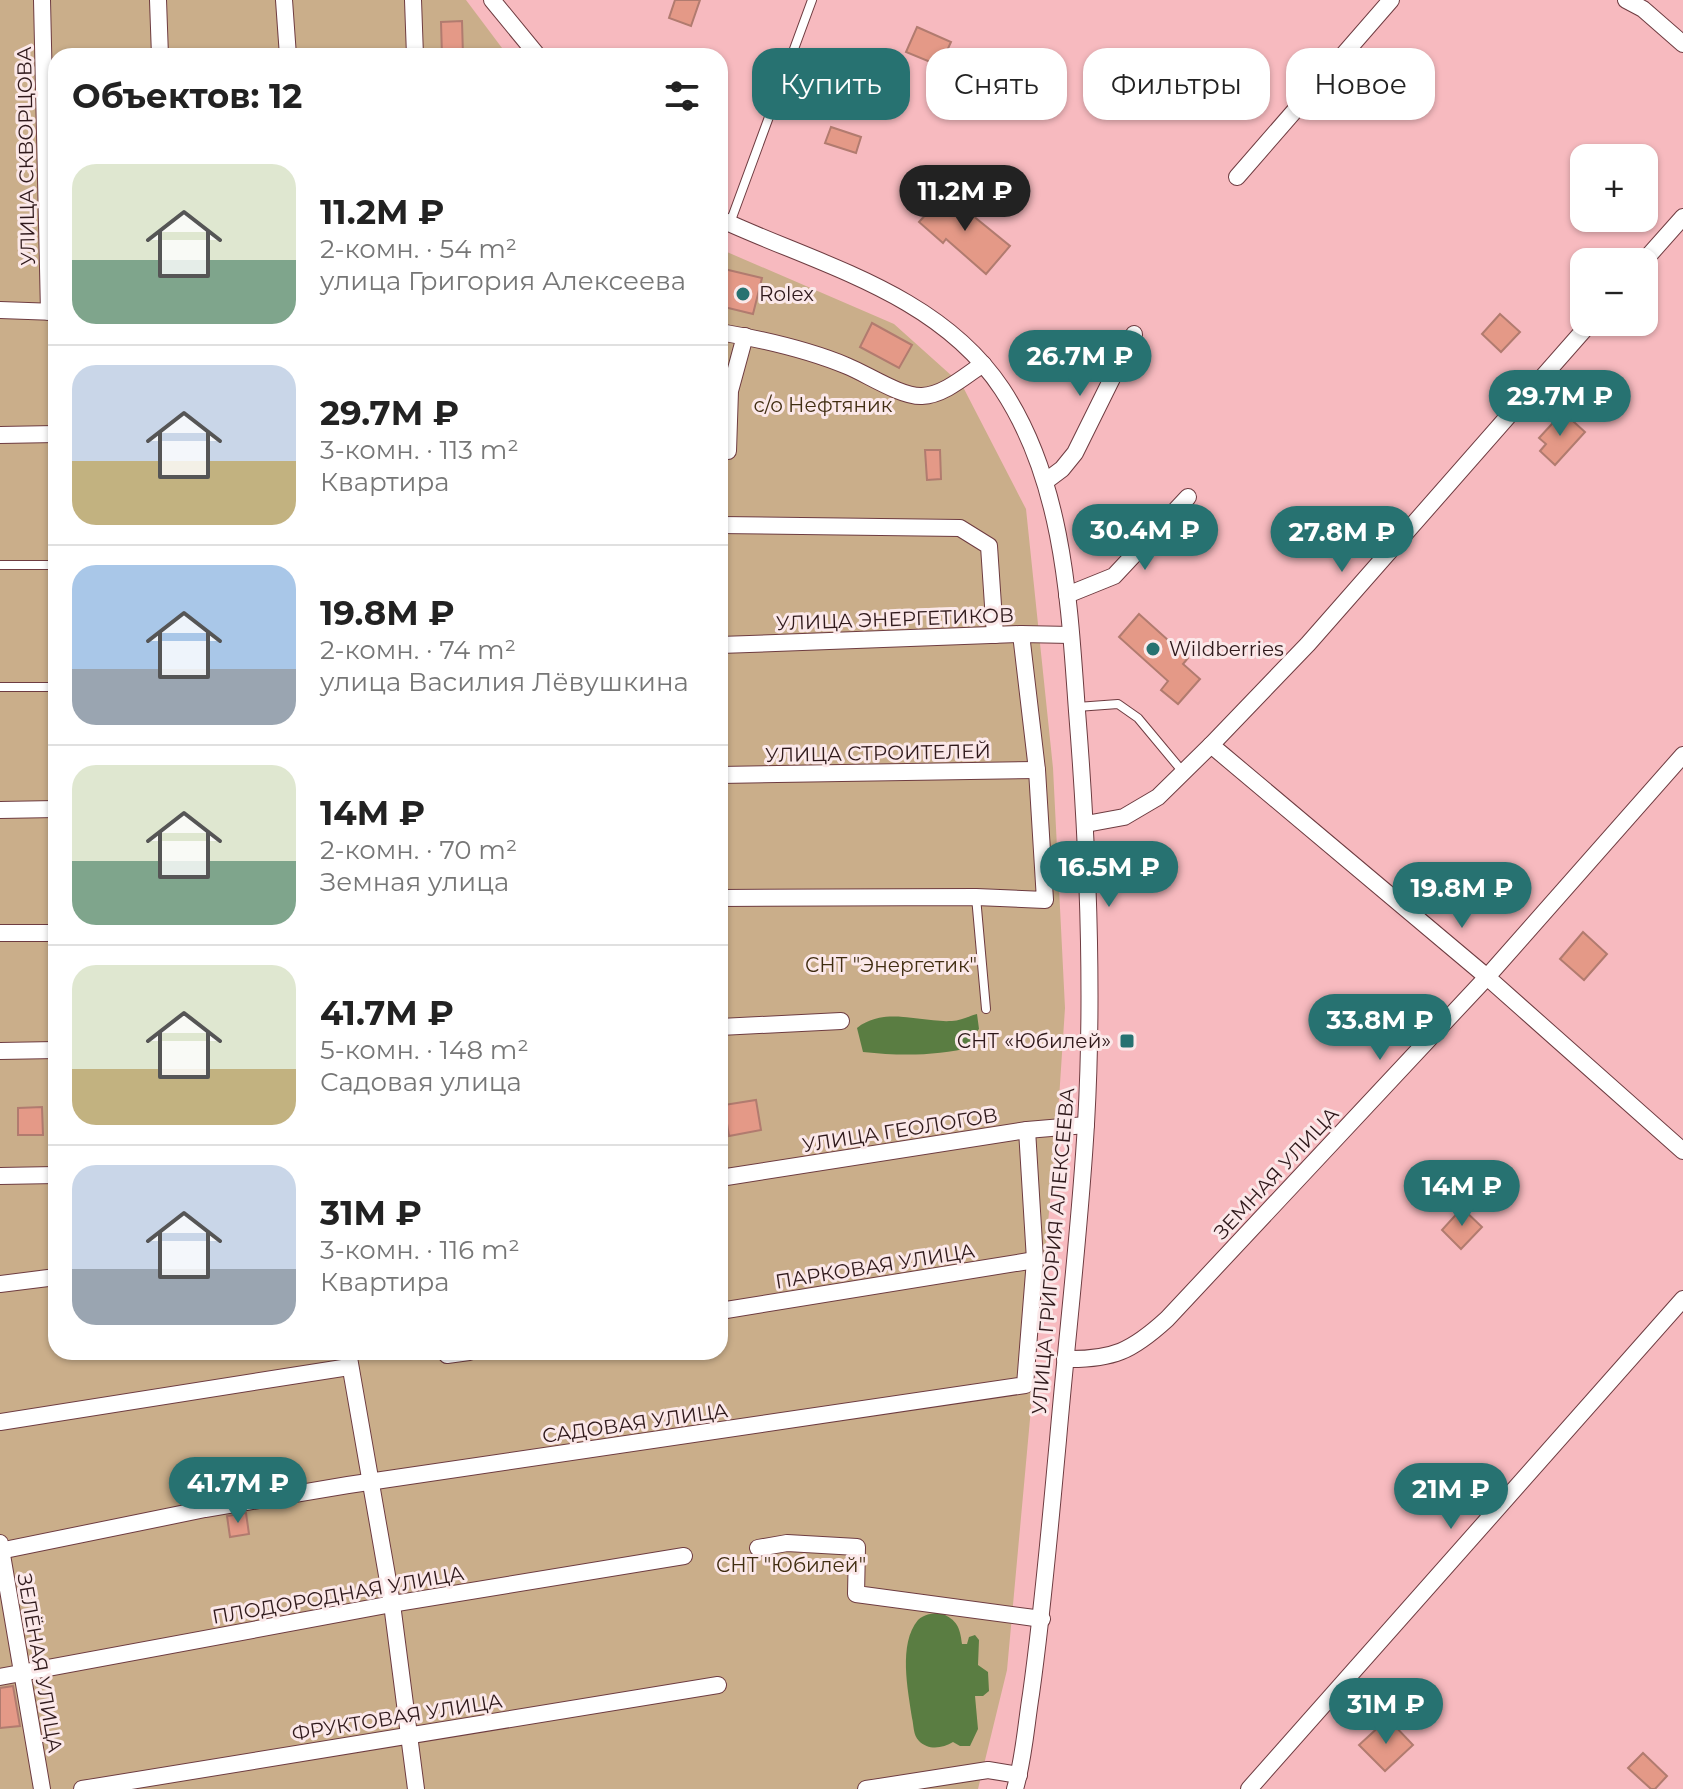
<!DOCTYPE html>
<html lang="ru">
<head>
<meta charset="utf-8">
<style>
	:root { --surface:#fff; --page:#f2f2f2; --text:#222; --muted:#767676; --line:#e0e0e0; --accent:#277271 }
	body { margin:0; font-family:Montserrat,sans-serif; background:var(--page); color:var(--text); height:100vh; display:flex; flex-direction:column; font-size:30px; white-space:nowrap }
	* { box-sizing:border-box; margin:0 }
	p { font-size:26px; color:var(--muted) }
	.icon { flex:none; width:44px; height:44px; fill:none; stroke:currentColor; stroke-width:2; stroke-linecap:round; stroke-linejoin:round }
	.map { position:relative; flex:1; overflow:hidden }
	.details { position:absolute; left:48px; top:48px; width:680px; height:1312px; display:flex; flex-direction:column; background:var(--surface); border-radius:24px; box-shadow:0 2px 6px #0004 }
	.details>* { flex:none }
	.guide { position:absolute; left:752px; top:48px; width:760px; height:72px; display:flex; gap:16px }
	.tools { position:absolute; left:1570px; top:144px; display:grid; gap:16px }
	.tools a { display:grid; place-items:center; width:88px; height:88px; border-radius:16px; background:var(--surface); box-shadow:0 2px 6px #0004; font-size:40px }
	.price { position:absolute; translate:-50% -68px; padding:0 18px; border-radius:28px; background:var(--accent); color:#fff; font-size:26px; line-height:52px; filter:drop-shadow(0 2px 4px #0008) }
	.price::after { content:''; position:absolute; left:50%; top:48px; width:24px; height:18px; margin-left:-12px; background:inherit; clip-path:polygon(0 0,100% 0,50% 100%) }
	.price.active { background:#222; color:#fff }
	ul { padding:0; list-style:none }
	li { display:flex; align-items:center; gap:24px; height:200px; padding:0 24px }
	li+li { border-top:2px solid var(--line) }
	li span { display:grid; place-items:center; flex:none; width:224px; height:160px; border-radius:24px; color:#555 }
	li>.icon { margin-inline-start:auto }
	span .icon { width:96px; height:96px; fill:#fffc; stroke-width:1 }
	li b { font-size:34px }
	h2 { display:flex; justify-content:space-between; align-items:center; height:96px; padding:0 24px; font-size:34px }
	.tag { padding:0 28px; border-radius:24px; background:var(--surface); box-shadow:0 2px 6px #0004; font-size:28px; line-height:72px }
	.tag.active { background:var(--accent); color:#fff }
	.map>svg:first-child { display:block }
</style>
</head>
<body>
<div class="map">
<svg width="1683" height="1789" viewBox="0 0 1683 1789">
	<rect width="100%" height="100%" fill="#f7babf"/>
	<polygon fill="#caae8a" points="0,0 466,0 508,56 56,56 56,1352 720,1352 720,249 894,324 962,385 1026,509 1053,768 1065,1008 1058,1114 1007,1670 978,1789 0,1789"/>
	<g fill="#5a7d42">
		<path d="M977,1014L979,1029L973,1036V1047C936,1056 901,1056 863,1052L857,1028C885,1006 920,1023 952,1021C960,1021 969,1016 977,1014Z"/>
		<path d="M941,1613C957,1620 960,1627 962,1644H967L969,1637L975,1635L979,1640L978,1665L988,1672L989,1691L983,1696H975L978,1729L970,1746H960L953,1742C943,1748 929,1751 919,1741C913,1735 914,1726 912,1718C908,1690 898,1644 918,1620C924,1614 933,1613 941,1613Z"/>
	</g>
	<g fill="#e49987" stroke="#b17b6f" stroke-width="2">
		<polygon points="675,0 700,0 691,26 669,18"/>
		<polygon points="462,21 463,56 442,56 441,22"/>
		<polygon points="917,27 951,42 940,66 906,52"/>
		<polygon points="831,127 861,137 856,153 825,143"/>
		<polygon points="945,193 1010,246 986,274 946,239 943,243 919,222"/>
		<polygon points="720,268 762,278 753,314 720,306"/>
		<polygon points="1500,314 1520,332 1501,352 1482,334"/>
		<polygon points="872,323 912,345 899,368 860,347"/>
		<polygon points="1563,412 1585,432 1555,465 1540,451 1546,444 1539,438"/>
		<polygon points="925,450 940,450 941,479 927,480"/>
		<polygon points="1139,614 1188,658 1183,664 1200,679 1178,704 1161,690 1168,681 1119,637"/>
		<polygon points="1583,932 1607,954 1584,980 1560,959"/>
		<polygon points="756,1100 761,1130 729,1136 724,1105"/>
		<polygon points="42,1107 43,1135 18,1135 18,1108"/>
		<polygon points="1462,1208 1482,1227 1461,1249 1442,1230"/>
		<polygon points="246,1513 249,1534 230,1537 227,1516"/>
		<polygon points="13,1686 20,1726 0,1728 0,1688"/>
		<polygon points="1382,1724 1388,1730 1394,1725 1413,1745 1385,1771 1359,1745"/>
		<polygon points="1643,1753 1667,1776 1655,1789 1651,1789 1628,1768"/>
	</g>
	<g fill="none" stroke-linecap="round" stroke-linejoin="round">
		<defs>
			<g id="service">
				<polyline points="730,223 812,0"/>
				<polyline points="0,565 56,565"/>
				<polyline points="0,687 56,687"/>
				<polyline points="1077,707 1118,704 1138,718 1183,772"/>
				<polyline points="976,897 986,1009"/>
			</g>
			<g id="minor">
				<polyline points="42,0 49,312"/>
				<polyline points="158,0 160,56"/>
				<polyline points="284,0 288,56"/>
				<polyline points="413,0 415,56"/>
				<polyline points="492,0 538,56"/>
				<polyline points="1626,0 1643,9 1683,44"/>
				<polyline points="1237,177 1391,0"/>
				<path d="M720,219C819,265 938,293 1002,389C1064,483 1069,602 1077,711C1088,848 1094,986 1086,1124C1080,1229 1067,1335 1058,1440C1050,1525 1043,1609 1031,1694C1026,1725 1024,1758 1015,1789"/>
				<polyline points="1643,262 1683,217"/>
				<polyline points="0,310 56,312"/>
				<path d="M720,332C760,339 809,350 847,366C867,374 901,397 922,396C944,395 965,376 983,364"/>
				<polyline points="0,435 56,434"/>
				<polyline points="720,451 728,451 730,391 745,336"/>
				<polyline points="1046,481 1062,469 1075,453 1134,334"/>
				<polyline points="720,525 960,528 989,546 995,635"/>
				<polyline points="1067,595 1114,576 1188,497"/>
				<polyline points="720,645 1021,634 1071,635"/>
				<polyline points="1211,745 1487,977 1683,1151"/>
				<polyline points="720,775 1037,770"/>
				<polyline points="0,810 56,809"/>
				<polyline points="1086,824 1124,817 1158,797 1211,745 1308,644 1591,322"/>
				<polyline points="720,898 976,897 1045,900 1037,770 1021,634"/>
				<polyline points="0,933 56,933"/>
				<polyline points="720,1027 841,1021"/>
				<polyline points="0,1051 56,1050"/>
				<polyline points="0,1176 56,1175"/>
				<polyline points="720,1178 1027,1130 1086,1125"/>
				<polyline points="0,1284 56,1277"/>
				<polyline points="720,1311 1035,1260"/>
				<polyline points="348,1352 392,1604 416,1789"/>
				<polyline points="447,1355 469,1352"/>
				<path d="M1065,1359C1113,1360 1132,1351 1167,1319L1487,977L1683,755"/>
				<polyline points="0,1422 349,1367"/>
				<polyline points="0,1543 42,1789"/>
				<polyline points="758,1548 787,1543 857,1547 856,1594 1042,1619"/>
				<polyline points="0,1551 205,1509 348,1485 1025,1385 1035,1260 1027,1130"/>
				<polyline points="0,1677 392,1604 684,1556"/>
				<polyline points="82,1789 718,1685"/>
				<polyline points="866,1789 988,1770 1019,1775"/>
				<polyline points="1249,1789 1683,1299"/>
			</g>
		</defs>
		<use href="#service" stroke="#6e3c41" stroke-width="10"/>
		<use href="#minor" stroke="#6e3c41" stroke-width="18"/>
		<use href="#service" stroke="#fff" stroke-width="8"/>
		<use href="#minor" stroke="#fff" stroke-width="16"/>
	</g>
	<g fill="#277271" stroke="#fbe8e9" stroke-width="3">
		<circle cx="743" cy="294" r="8"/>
		<circle cx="1153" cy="649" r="8"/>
		<rect x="1119" y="1033" width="16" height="16" rx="4"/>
	</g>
	<g text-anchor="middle" stroke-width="6" stroke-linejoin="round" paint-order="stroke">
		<g font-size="20" fill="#2f191b" stroke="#fbe8e9">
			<text transform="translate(26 156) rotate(-91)" y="7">УЛИЦА СКВОРЦОВА</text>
			<text transform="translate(895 619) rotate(-2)" y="7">УЛИЦА ЭНЕРГЕТИКОВ</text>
			<text transform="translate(878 753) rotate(-1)" y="7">УЛИЦА СТРОИТЕЛЕЙ</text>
			<text transform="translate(900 1130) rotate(-9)" y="7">УЛИЦА ГЕОЛОГОВ</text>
			<text transform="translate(1276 1173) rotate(-47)" y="7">ЗЕМНАЯ УЛИЦА</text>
			<text transform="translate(1053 1251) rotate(-85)" y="7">УЛИЦА ГРИГОРИЯ АЛЕКСЕЕВА</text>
			<text transform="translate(875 1266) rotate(-9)" y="7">ПАРКОВАЯ УЛИЦА</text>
			<text transform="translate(635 1423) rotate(-8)" y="7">САДОВАЯ УЛИЦА</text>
			<text transform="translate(338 1595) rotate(-10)" y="7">ПЛОДОРОДНАЯ УЛИЦА</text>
			<text transform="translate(40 1663) rotate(80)" y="7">ЗЕЛЁНАЯ УЛИЦА</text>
			<text transform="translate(397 1717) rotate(-9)" y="7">ФРУКТОВАЯ УЛИЦА</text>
		</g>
		<g font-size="20" fill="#2f191b" stroke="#fbe8e9" text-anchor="start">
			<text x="759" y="301">Rolex</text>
			<text x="1169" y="656">Wildberries</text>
			<text x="1111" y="1048" text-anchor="end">СНТ «Юбилей»</text>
		</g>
		<g font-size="20" fill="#402d11" stroke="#fbe8e9">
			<text x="823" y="412">с/о Нефтяник</text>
			<text x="891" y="972">СНТ "Энергетик"</text>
			<text x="791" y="1572">СНТ "Юбилей"</text>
		</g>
	</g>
</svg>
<div class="tools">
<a>+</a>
<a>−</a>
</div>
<b class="price active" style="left:965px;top:233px">11.2M ₽</b>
<b class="price" style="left:1080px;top:398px">26.7M ₽</b>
<b class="price" style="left:1560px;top:438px">29.7M ₽</b>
<b class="price" style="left:1145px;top:572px">30.4M ₽</b>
<b class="price" style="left:1342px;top:574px">27.8M ₽</b>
<b class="price" style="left:1109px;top:909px">16.5M ₽</b>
<b class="price" style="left:1462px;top:930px">19.8M ₽</b>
<b class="price" style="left:1380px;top:1062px">33.8M ₽</b>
<b class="price" style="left:1462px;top:1228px">14M ₽</b>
<b class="price" style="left:238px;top:1525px">41.7M ₽</b>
<b class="price" style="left:1451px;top:1531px">21M ₽</b>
<b class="price" style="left:1386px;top:1746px">31M ₽</b>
<div class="guide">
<a class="tag active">Купить</a>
<a class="tag">Снять</a>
<a class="tag">Фильтры</a>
<a class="tag">Новое</a>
</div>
<section class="details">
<h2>Объектов: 12<svg class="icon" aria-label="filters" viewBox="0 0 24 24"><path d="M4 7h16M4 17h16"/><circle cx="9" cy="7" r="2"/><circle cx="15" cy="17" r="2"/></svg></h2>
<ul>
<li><span style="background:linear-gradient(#dfe7d0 60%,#7fa58c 0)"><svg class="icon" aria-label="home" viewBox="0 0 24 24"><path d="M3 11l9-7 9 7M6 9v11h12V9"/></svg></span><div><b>11.2M ₽</b><p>2-комн. · 54 m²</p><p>улица Григория Алексеева</p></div></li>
<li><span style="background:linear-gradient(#c9d6e8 60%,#c2b280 0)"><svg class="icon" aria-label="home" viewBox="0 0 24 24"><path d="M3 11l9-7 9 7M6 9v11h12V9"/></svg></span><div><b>29.7M ₽</b><p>3-комн. · 113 m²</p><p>Квартира</p></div></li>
<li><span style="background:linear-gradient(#a9c7e8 65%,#9aa5b1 0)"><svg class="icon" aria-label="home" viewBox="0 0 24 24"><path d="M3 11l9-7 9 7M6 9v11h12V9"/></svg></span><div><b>19.8M ₽</b><p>2-комн. · 74 m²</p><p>улица Василия Лёвушкина</p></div></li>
<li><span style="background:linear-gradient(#dfe7d0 60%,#7fa58c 0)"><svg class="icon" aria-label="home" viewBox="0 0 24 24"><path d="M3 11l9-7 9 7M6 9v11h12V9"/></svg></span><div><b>14M ₽</b><p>2-комн. · 70 m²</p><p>Земная улица</p></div></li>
<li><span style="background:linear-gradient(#dfe7d0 65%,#c2b280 0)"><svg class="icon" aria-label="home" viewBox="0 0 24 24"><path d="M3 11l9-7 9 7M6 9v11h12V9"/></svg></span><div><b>41.7M ₽</b><p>5-комн. · 148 m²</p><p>Садовая улица</p></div></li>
<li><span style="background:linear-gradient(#c9d6e8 65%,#9aa5b1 0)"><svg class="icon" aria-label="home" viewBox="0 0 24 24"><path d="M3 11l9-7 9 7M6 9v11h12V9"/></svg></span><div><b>31M ₽</b><p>3-комн. · 116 m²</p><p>Квартира</p></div></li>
</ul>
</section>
</div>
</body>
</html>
